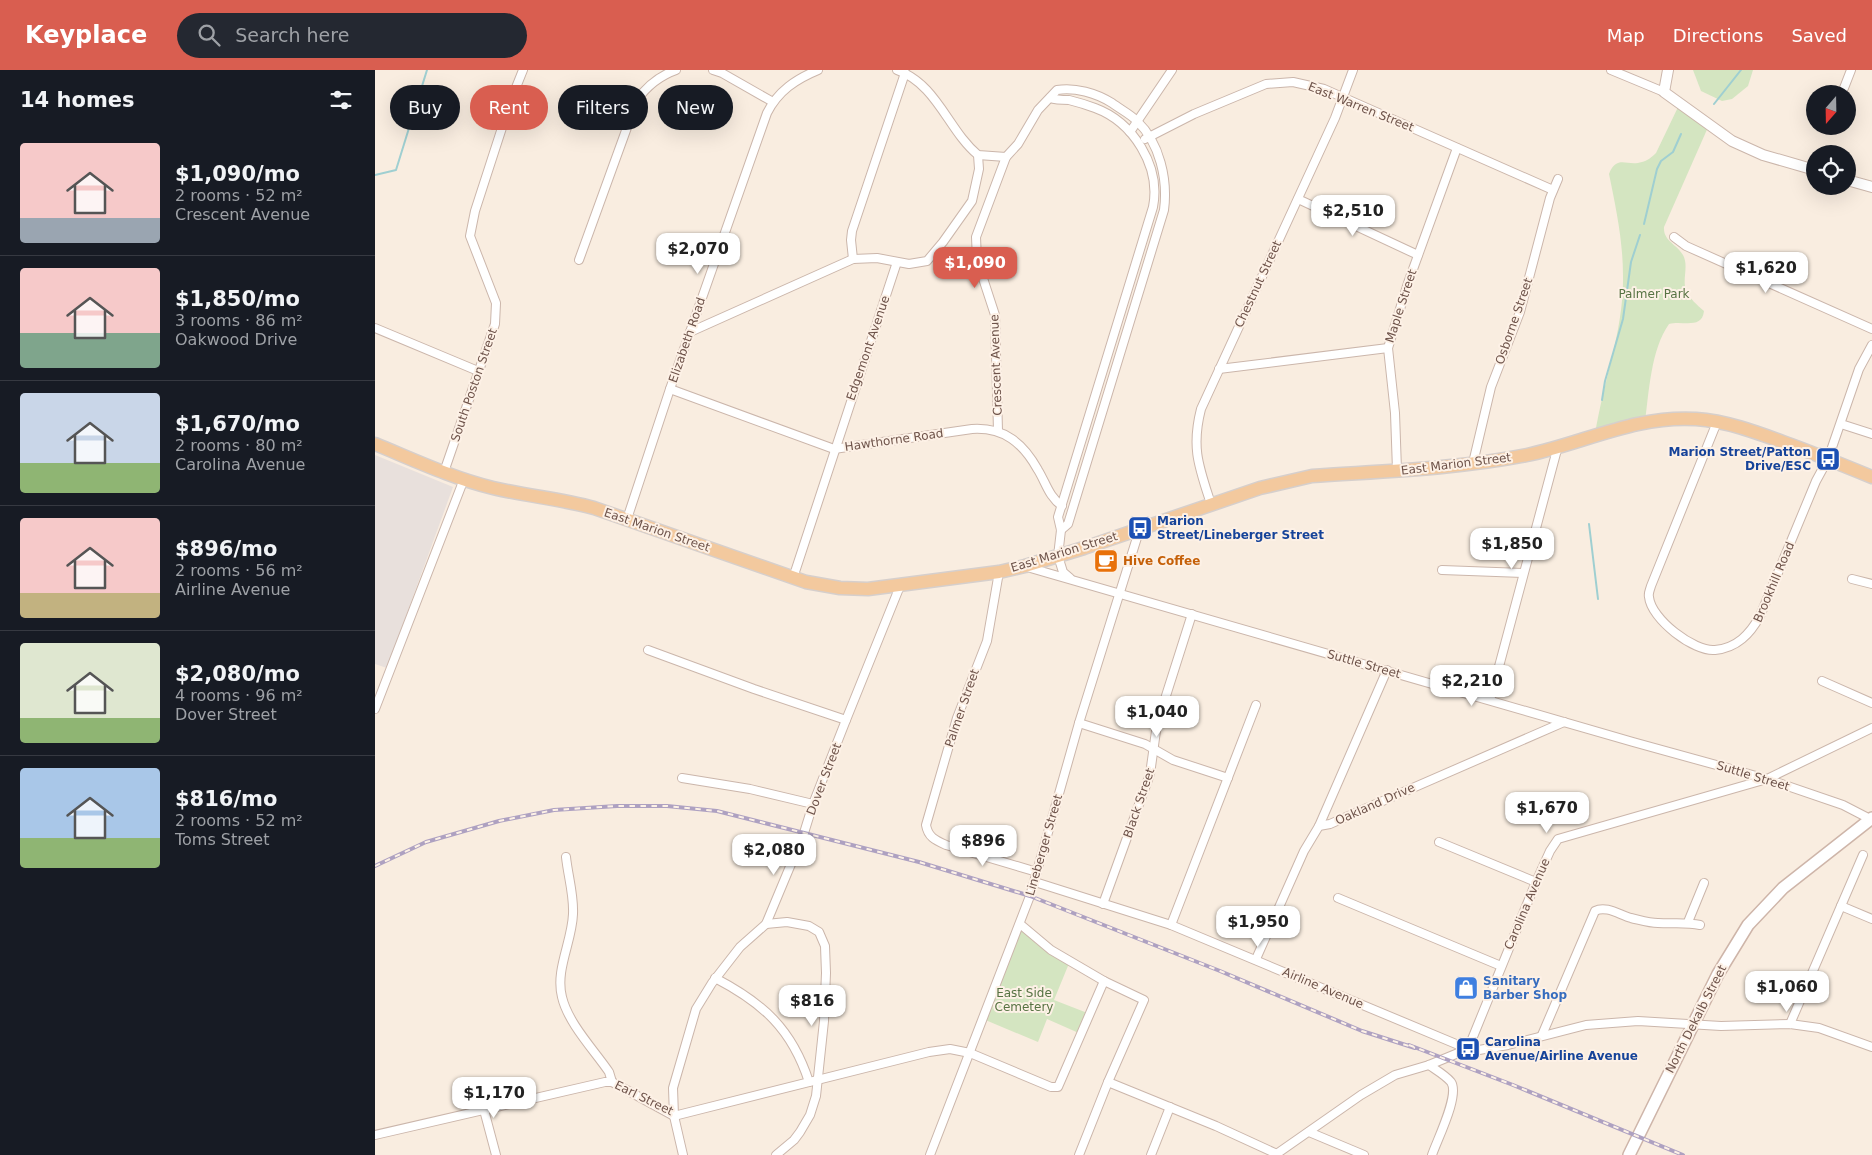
<!DOCTYPE html>
<html lang="en">
<head>
<meta charset="utf-8">
<style>
	:root { --surface:#171b24; --page:#242831; --text:#f1f3f6; --muted:#9ea1a6; --line:#363941; --accent:#d95e50 }
	body { margin:0; font-family:"DejaVu Sans",sans-serif; background:var(--page); color:var(--text); height:100vh; display:flex; flex-direction:column; font-size:19px; white-space:nowrap }
	* { box-sizing:border-box; margin:0 }
	p { font-size:16px; color:var(--muted) }
	.icon { flex:none; width:28px; height:28px; fill:none; stroke:currentColor; stroke-width:2; stroke-linecap:round; stroke-linejoin:round }
	.map { position:relative; flex:1; overflow:hidden }
	.panel { display:flex; flex-direction:column; background:var(--surface); width:375px }
	.panel>* { flex:none }
	.guide { position:absolute; left:15px; top:15px; width:475px; height:45px; display:flex; gap:10px }
	.needle { width:32px; rotate:200deg }
	.fabs { position:absolute; left:1431px; top:15px; display:grid; gap:10px }
	.fabs a { display:grid; place-items:center; width:50px; height:50px; border-radius:50%; background:var(--surface); box-shadow:0 5px 20px #0002; font-size:25px }
	.price { position:absolute; translate:-50% -42px; padding:0 11px; border-radius:10px; background:#fff; color:#222; font-size:16px; line-height:32px; filter:drop-shadow(0 1px 2px #0008) }
	.price::after { content:''; position:absolute; left:50%; top:30px; width:15px; height:11px; margin-left:-8px; background:inherit; clip-path:polygon(0 0,100% 0,50% 100%) }
	.price.on { background:var(--accent); color:#fff }
	ul { padding:0; list-style:none }
	li { display:flex; align-items:center; gap:15px; height:125px; padding:0 20px }
	li+li { border-top:1px solid var(--line) }
	li span { display:grid; place-items:center; flex:none; width:140px; height:100px; border-radius:5px; color:#555 }
	li>.icon { margin-inline-start:auto }
	span .icon { width:60px; height:60px; fill:#fffc; stroke-width:1 }
	li b { font-size:21px }
	h2 { display:flex; justify-content:space-between; align-items:center; height:60px; padding:0 20px; font-size:21px }
	.tag { padding:0 18px; border-radius:22px; background:var(--surface); box-shadow:0 5px 20px #0002; font-size:18px; line-height:45px }
	.tag.on { background:var(--accent); color:#fff }
	header { display:flex; align-items:center; gap:30px; box-sizing:border-box; height:70px; padding:0 25px; background:var(--accent); color:#fff }
	header strong { font-size:24px }
	nav { display:flex; gap:28px; margin-inline-start:auto; font-size:18px }
	.search { width:350px; height:45px; background:var(--page); display:flex; align-items:center; gap:12px; box-sizing:border-box; padding:0 18px; border-radius:28px; color:var(--muted); font-size:19px }
	main { display:flex; flex:1; min-height:0 }
	.map>svg:first-child { display:block }
</style>
</head>
<body>
<header>
<strong>Keyplace</strong>
<div class="search"><svg class="icon" aria-label="search" viewBox="0 0 24 24"><circle cx="10" cy="10" r="6"/><path d="M15 15l6 6"/></svg>Search here</div>
<nav><a>Map</a><a>Directions</a><a>Saved</a></nav>
</header>
<main>
<section class="panel">
<h2>14 homes<svg class="icon" aria-label="filters" viewBox="0 0 24 24"><path d="M4 7h16M4 17h16"/><circle cx="9" cy="7" r="2"/><circle cx="15" cy="17" r="2"/></svg></h2>
<ul>
<li><span style="background:linear-gradient(#f6c9c9 75%,#9aa5b1 0)"><svg class="icon" aria-label="home" viewBox="0 0 24 24"><path d="M3 11l9-7 9 7M6 9v11h12V9"/></svg></span><div><b>$1,090/mo</b><p>2 rooms · 52 m²</p><p>Crescent Avenue</p></div></li>
<li><span style="background:linear-gradient(#f6c9c9 65%,#7fa58c 0)"><svg class="icon" aria-label="home" viewBox="0 0 24 24"><path d="M3 11l9-7 9 7M6 9v11h12V9"/></svg></span><div><b>$1,850/mo</b><p>3 rooms · 86 m²</p><p>Oakwood Drive</p></div></li>
<li><span style="background:linear-gradient(#c9d6e8 70%,#8fb573 0)"><svg class="icon" aria-label="home" viewBox="0 0 24 24"><path d="M3 11l9-7 9 7M6 9v11h12V9"/></svg></span><div><b>$1,670/mo</b><p>2 rooms · 80 m²</p><p>Carolina Avenue</p></div></li>
<li><span style="background:linear-gradient(#f6c9c9 75%,#c2b280 0)"><svg class="icon" aria-label="home" viewBox="0 0 24 24"><path d="M3 11l9-7 9 7M6 9v11h12V9"/></svg></span><div><b>$896/mo</b><p>2 rooms · 56 m²</p><p>Airline Avenue</p></div></li>
<li><span style="background:linear-gradient(#dfe7d0 75%,#8fb573 0)"><svg class="icon" aria-label="home" viewBox="0 0 24 24"><path d="M3 11l9-7 9 7M6 9v11h12V9"/></svg></span><div><b>$2,080/mo</b><p>4 rooms · 96 m²</p><p>Dover Street</p></div></li>
<li><span style="background:linear-gradient(#a9c7e8 70%,#8fb573 0)"><svg class="icon" aria-label="home" viewBox="0 0 24 24"><path d="M3 11l9-7 9 7M6 9v11h12V9"/></svg></span><div><b>$816/mo</b><p>2 rooms · 52 m²</p><p>Toms Street</p></div></li>
</ul>
</section>
<div class="map">
<svg width="1497" height="1085" viewBox="0 0 1497 1085">
	<rect width="100%" height="100%" fill="#f9ede0"/>
	<polygon fill="#e8e0dc" points="0,385 78,417 12,598 0,594"/>
	<g fill="#d4e5c1">
		<polygon points="1318,0 1378,0 1373,16 1357,29 1347,31 1326,21"/>
		<path d="M1305,33L1334,55L1289,157C1288,171 1302,174 1308,185C1314,196 1307,209 1311,220C1315,229 1322,235 1329,241C1327,260 1307,250 1294,254C1276,279 1274,322 1270,352L1220,365C1228,312 1249,260 1248,206C1248,171 1241,138 1234,104C1242,84 1252,97 1267,92C1272,91 1277,87 1281,83Z"/>
		<polygon points="645,854 695,891 679,930 715,944 706,964 672,949 663,972 608,949"/>
	</g>
	<g fill="none" stroke-linecap="round" stroke-linejoin="round">
		<g stroke="#9fcfd1" stroke-width="2">
			<polyline points="1339,34 1366,0"/>
			<polyline points="0,105 21,100 52,0"/>
			<polyline points="1269,154 1282,99 1286,91 1298,82 1306,64"/>
			<polyline points="1227,330 1230,311 1248,249 1256,192 1265,165"/>
			<polyline points="1214,454 1223,529"/>
		</g>
		<defs>
			<g id="minor">
				<polyline points="338,0 347,3 398,32"/>
				<path d="M522,0C562,14 573,60 603,85L631,87"/>
				<polyline points="1236,0 1289,22"/>
				<polyline points="1469,18 1476,0"/>
				<path d="M675,28C681,30 687,30 694,30C702,32 712,35 720,38C758,52 786,96 778,137L683,447L686,460L683,486L688,502L695,508"/>
				<polyline points="755,62 797,0"/>
				<polyline points="770,69 819,44 891,14 918,12 949,19 1178,120"/>
				<polyline points="923,129 1043,185"/>
				<polyline points="1299,167 1311,176 1497,259"/>
				<polyline points="478,189 476,170 477,161 530,3"/>
				<path d="M204,190L262,30C272,16 284,6 301,0"/>
				<polyline points="0,258 103,301"/>
				<polyline points="315,262 478,189 502,188 534,194 552,191 568,172 597,131 604,99 603,85"/>
				<polyline points="844,299 1013,278"/>
				<path d="M295,319L459,379L597,359C629,357 648,373 663,400C671,413 674,427 687,436"/>
				<path d="M1342,352L1276,516C1275,520 1273,523 1274,527C1276,549 1319,582 1340,580C1362,578 1375,564 1385,546L1441,411L1453,389L1484,299L1497,275"/>
				<polyline points="1466,354 1497,364"/>
				<path d="M623,361L620,245L602,190L601,167L631,87L643,74L663,40L682,20C700,17 721,23 737,33C745,39 755,44 762,51C785,73 793,110 789,140L693,454L686,460"/>
				<polyline points="1098,393 1116,317 1145,242 1175,128 1183,109"/>
				<polyline points="1022,400 1020,343 1013,278 1033,213 1082,78"/>
				<polyline points="69,402 120,254 121,233 95,166 100,141 136,30 148,0"/>
				<path d="M836,434C824,397 816,378 826,339L960,48L978,0"/>
				<path d="M252,449L295,319L392,43C403,21 421,9 443,0"/>
				<polyline points="652,497 1258,672 1392,709 1468,735 1497,750"/>
				<polyline points="1067,500 1148,503"/>
				<path d="M624,502L612,571L582,648L551,755C553,767 560,770 571,775L662,802"/>
				<polyline points="418,508 522,192"/>
				<polyline points="1477,509 1497,514"/>
				<polyline points="273,580 379,619 471,650"/>
				<polyline points="1447,611 1497,633"/>
				<polyline points="1115,630 1183,376"/>
				<polyline points="0,639 89,409"/>
				<polyline points="704,653 770,674 798,690 853,708"/>
				<polyline points="307,708 375,719 438,734"/>
				<polyline points="944,756 1012,600"/>
				<polyline points="1064,772 1161,812"/>
				<path d="M191,787C193,806 199,825 198,844C197,872 180,900 187,927C193,953 219,980 234,1002L237,1012"/>
				<polyline points="660,812 796,855 1093,979 1104,980 1133,975 1211,955 1263,951 1346,956 1415,954 1444,958 1497,977"/>
				<polyline points="963,828 1126,896"/>
				<polyline points="728,834 775,704 782,654 817,544"/>
				<polyline points="1466,836 1497,849"/>
				<polyline points="1313,852 1329,813"/>
				<polyline points="391,854 412,852 434,856 444,862 450,876 451,903 449,951 441,1026 435,1045 425,1062 419,1070 401,1085"/>
				<polyline points="645,854 676,880 729,911 769,930 733,1012 704,1085"/>
				<polyline points="796,855 881,635"/>
				<polyline points="881,889 929,781 944,756 955,754 1189,652"/>
				<path d="M340,908C388,933 417,959 434,1012"/>
				<polyline points="1415,954 1488,785"/>
				<path d="M1167,965L1220,841C1231,835 1245,845 1256,848C1265,850 1274,853 1283,853C1298,854 1311,852 1325,855"/>
				<path d="M1054,995C1061,1000 1070,1005 1076,1012C1085,1025 1062,1070 1057,1085"/>
				<polyline points="733,1012 841,1056 902,1084"/>
				<polyline points="109,1040 121,1085"/>
				<polyline points="934,1062 989,1085"/>
				<polyline points="0,1065 230,1012 237,1012 299,1046 554,982 575,979 595,983 676,1017 683,1017 729,911"/>
				<polyline points="308,1085 299,1046 298,1018 321,939 337,913 365,877 391,854 429,763 438,734 471,650 525,516"/>
				<polyline points="555,1085 655,826 704,653 765,458"/>
				<polyline points="776,1085 795,1037"/>
				<polyline points="900,1085 986,1025 1020,1005 1054,995 1093,979 1161,812 1175,781 1183,769 1392,709 1497,658"/>
			</g>
			<g id="tertiary">
				<polyline points="1293,0 1289,22 1357,71 1388,85 1440,100"/>
				<polyline points="1472,110 1497,117"/>
			</g>
			<polyline id="secondary" points="1254,1085 1343,904 1373,855 1408,818 1497,748"/>
			<path id="primary" d="M0,374C39,390 77,408 118,418C152,426 186,429 219,438L431,512L465,518L493,519L624,502L650,496L709,478L885,418L937,406C1008,401 1081,399 1152,385C1209,373 1261,345 1321,349C1353,351 1386,364 1416,375C1443,385 1470,396 1497,407"/>
		</defs>
		<use href="#minor" stroke="#cbb6ab" stroke-width="10"/>
		<use href="#tertiary" stroke="#cbb6ab" stroke-width="12"/>
		<use href="#secondary" stroke="#ceb5a9" stroke-width="14"/>
		<use href="#primary" stroke="#d6cfcc" stroke-width="15"/>
		<use href="#minor" stroke="#fff" stroke-width="8"/>
		<use href="#tertiary" stroke="#fff" stroke-width="10"/>
		<use href="#secondary" stroke="#fff" stroke-width="11"/>
		<use href="#primary" stroke="#f3c99e" stroke-width="12"/>
		<defs>
			<g id="rail">
				<polyline points="0,796 51,772 124,751 179,740 242,736 292,736 342,741 544,792 655,826 845,901 987,961 1040,978"/>
				<polyline points="1034,975 1138,1015 1308,1085"/>
			</g>
		</defs>
		<use href="#rail" stroke="#aea1c1" stroke-width="4"/>
		<use href="#rail" stroke="#fdf1e6" stroke-width="2" stroke-dasharray="5.5" stroke-linecap="butt"/>
	</g>
	<defs>
		<symbol id="bus-square" viewBox="-11 -11 22 22"><rect x="-9" y="-9" width="18" height="18" rx="4" fill="#1a4fb4" stroke="#fdf1e6"/><path d="M-5-6H5V4H4V6H2V4H-2V6H-4V4H-5ZM-3.5-4V0h7V-4ZM-3.5 1.2v1.5H-2V1.2ZM2 1.2v1.5H3.5V1.2Z" fill="#fff"/></symbol>
		<symbol id="cafe-square" viewBox="-11 -11 22 22"><rect x="-9" y="-9" width="18" height="18" rx="4" fill="#e8710a" stroke="#fdf1e6"/><path d="M-5.5-4.5H6V0H3Q3 3.5 0 3.5H-2.5Q-5.5 3.5-5.5 0ZM3-3.2v2h1.7v-2ZM-6 4.5H4V6H-6Z" fill="#fff"/></symbol>
		<symbol id="shop-square" viewBox="-11 -11 22 22"><rect x="-9" y="-9" width="18" height="18" rx="4" fill="#3f7fe0" stroke="#fdf1e6"/><path d="M-5-2.5h2.3a2.7 3.5 0 0 1 5.4 0H5L5.5 6h-11ZM-1.5-2.5h3a1.5 2.3 0 0 0-3 0Z" fill="#fff"/></symbol>
	</defs>
	<g fill-rule="evenodd">
		<use href="#bus-square" x="1439" y="375" width="28" height="28"/>
		<use href="#bus-square" x="751" y="444" width="28" height="28"/>
		<use href="#cafe-square" x="717" y="477" width="28" height="28"/>
		<use href="#shop-square" x="1077" y="904" width="28" height="28"/>
		<use href="#bus-square" x="1079" y="965" width="28" height="28"/>
	</g>
	<g text-anchor="middle" stroke-width="4" stroke-linejoin="round" paint-order="stroke">
		<g font-size="12" fill="#6e534a" stroke="#fdf1e6">
			<text transform="translate(986 37) rotate(22)" y="4">East Warren Street</text>
			<text transform="translate(883 214) rotate(-65)" y="4">Chestnut Street</text>
			<text transform="translate(1026 236) rotate(-72)" y="4">Maple Street</text>
			<text transform="translate(1139 251) rotate(-71)" y="4">Osborne Street</text>
			<text transform="translate(312 270) rotate(-71)" y="4">Elizabeth Road</text>
			<text transform="translate(493 278) rotate(-71)" y="4">Edgemont Avenue</text>
			<text transform="translate(621 295) rotate(-92)" y="4">Crescent Avenue</text>
			<text transform="translate(99 315) rotate(-71)" y="4">South Poston Street</text>
			<text transform="translate(519 370) rotate(-8)" y="4">Hawthorne Road</text>
			<text transform="translate(1081 394) rotate(-7)" y="4">East Marion Street</text>
			<text transform="translate(282 460) rotate(19)" y="4">East Marion Street</text>
			<text transform="translate(689 482) rotate(-17)" y="4">East Marion Street</text>
			<text transform="translate(1399 512) rotate(-67)" y="4">Brookhill Road</text>
			<text transform="translate(989 594) rotate(16)" y="4">Suttle Street</text>
			<text transform="translate(587 638) rotate(-71)" y="4">Palmer Street</text>
			<text transform="translate(1378 706) rotate(17)" y="4">Suttle Street</text>
			<text transform="translate(449 709) rotate(-69)" y="4">Dover Street</text>
			<text transform="translate(764 733) rotate(-71)" y="4">Black Street</text>
			<text transform="translate(1000 734) rotate(-24)" y="4">Oakland Drive</text>
			<text transform="translate(669 775) rotate(-74)" y="4">Lineberger Street</text>
			<text transform="translate(1152 834) rotate(-67)" y="4">Carolina Avenue</text>
			<text transform="translate(948 918) rotate(23)" y="4">Airline Avenue</text>
			<text transform="translate(1321 949) rotate(-63)" y="4">North Dekalb Street</text>
			<text transform="translate(269 1028) rotate(26)" y="4">Earl Street</text>
		</g>
		<g font-size="12" fill="#577343" stroke="#fdf1e6">
			<text x="1279" y="228">Palmer Park</text>
			<text x="649" y="927">East Side<tspan x="649" dy="14">Cemetery</tspan></text>
		</g>
		<g font-size="12" font-weight="bold" fill="#164399" stroke="#fdf1e6" text-anchor="start">
			<text x="1436" y="386" text-anchor="end">Marion Street/Patton<tspan x="1436" dy="14">Drive/ESC</tspan></text>
			<text x="782" y="455">Marion<tspan x="782" dy="14">Street/Lineberger Street</tspan></text>
			<text x="1110" y="976">Carolina<tspan x="1110" dy="14">Avenue/Airline Avenue</tspan></text>
		</g>
		<g font-size="12" font-weight="bold" fill="#c56008" stroke="#fdf1e6" text-anchor="start">
			<text x="748" y="495">Hive Coffee</text>
		</g>
		<g font-size="12" font-weight="bold" fill="#366cbe" stroke="#fdf1e6" text-anchor="start">
			<text x="1108" y="915">Sanitary<tspan x="1108" dy="14">Barber Shop</tspan></text>
		</g>
	</g>
</svg>
<div class="fabs">
<a><svg class="needle" viewBox="-14 -14 28 28"><path d="M0-13l5 13h-10z" fill="#e53935"/><path d="M0 13l5-13h-10z" fill="#9ea1a6"/></svg></a>
<a><svg class="icon" aria-label="locate" viewBox="0 0 24 24"><circle cx="12" cy="12" r="6"/><path d="M12 2v4M12 18v4M2 12h4M18 12h4"/></svg></a>
</div>
<b class="price" style="left:978px;top:167px">$2,510</b>
<b class="price" style="left:323px;top:205px">$2,070</b>
<b class="price on" style="left:600px;top:219px">$1,090</b>
<b class="price" style="left:1391px;top:224px">$1,620</b>
<b class="price" style="left:1137px;top:500px">$1,850</b>
<b class="price" style="left:1097px;top:637px">$2,210</b>
<b class="price" style="left:782px;top:668px">$1,040</b>
<b class="price" style="left:1172px;top:764px">$1,670</b>
<b class="price" style="left:608px;top:797px">$896</b>
<b class="price" style="left:399px;top:806px">$2,080</b>
<b class="price" style="left:883px;top:878px">$1,950</b>
<b class="price" style="left:1412px;top:943px">$1,060</b>
<b class="price" style="left:437px;top:957px">$816</b>
<b class="price" style="left:119px;top:1049px">$1,170</b>
<div class="guide">
<a class="tag">Buy</a>
<a class="tag on">Rent</a>
<a class="tag">Filters</a>
<a class="tag">New</a>
</div>
</div>
</main>
</body>
</html>
